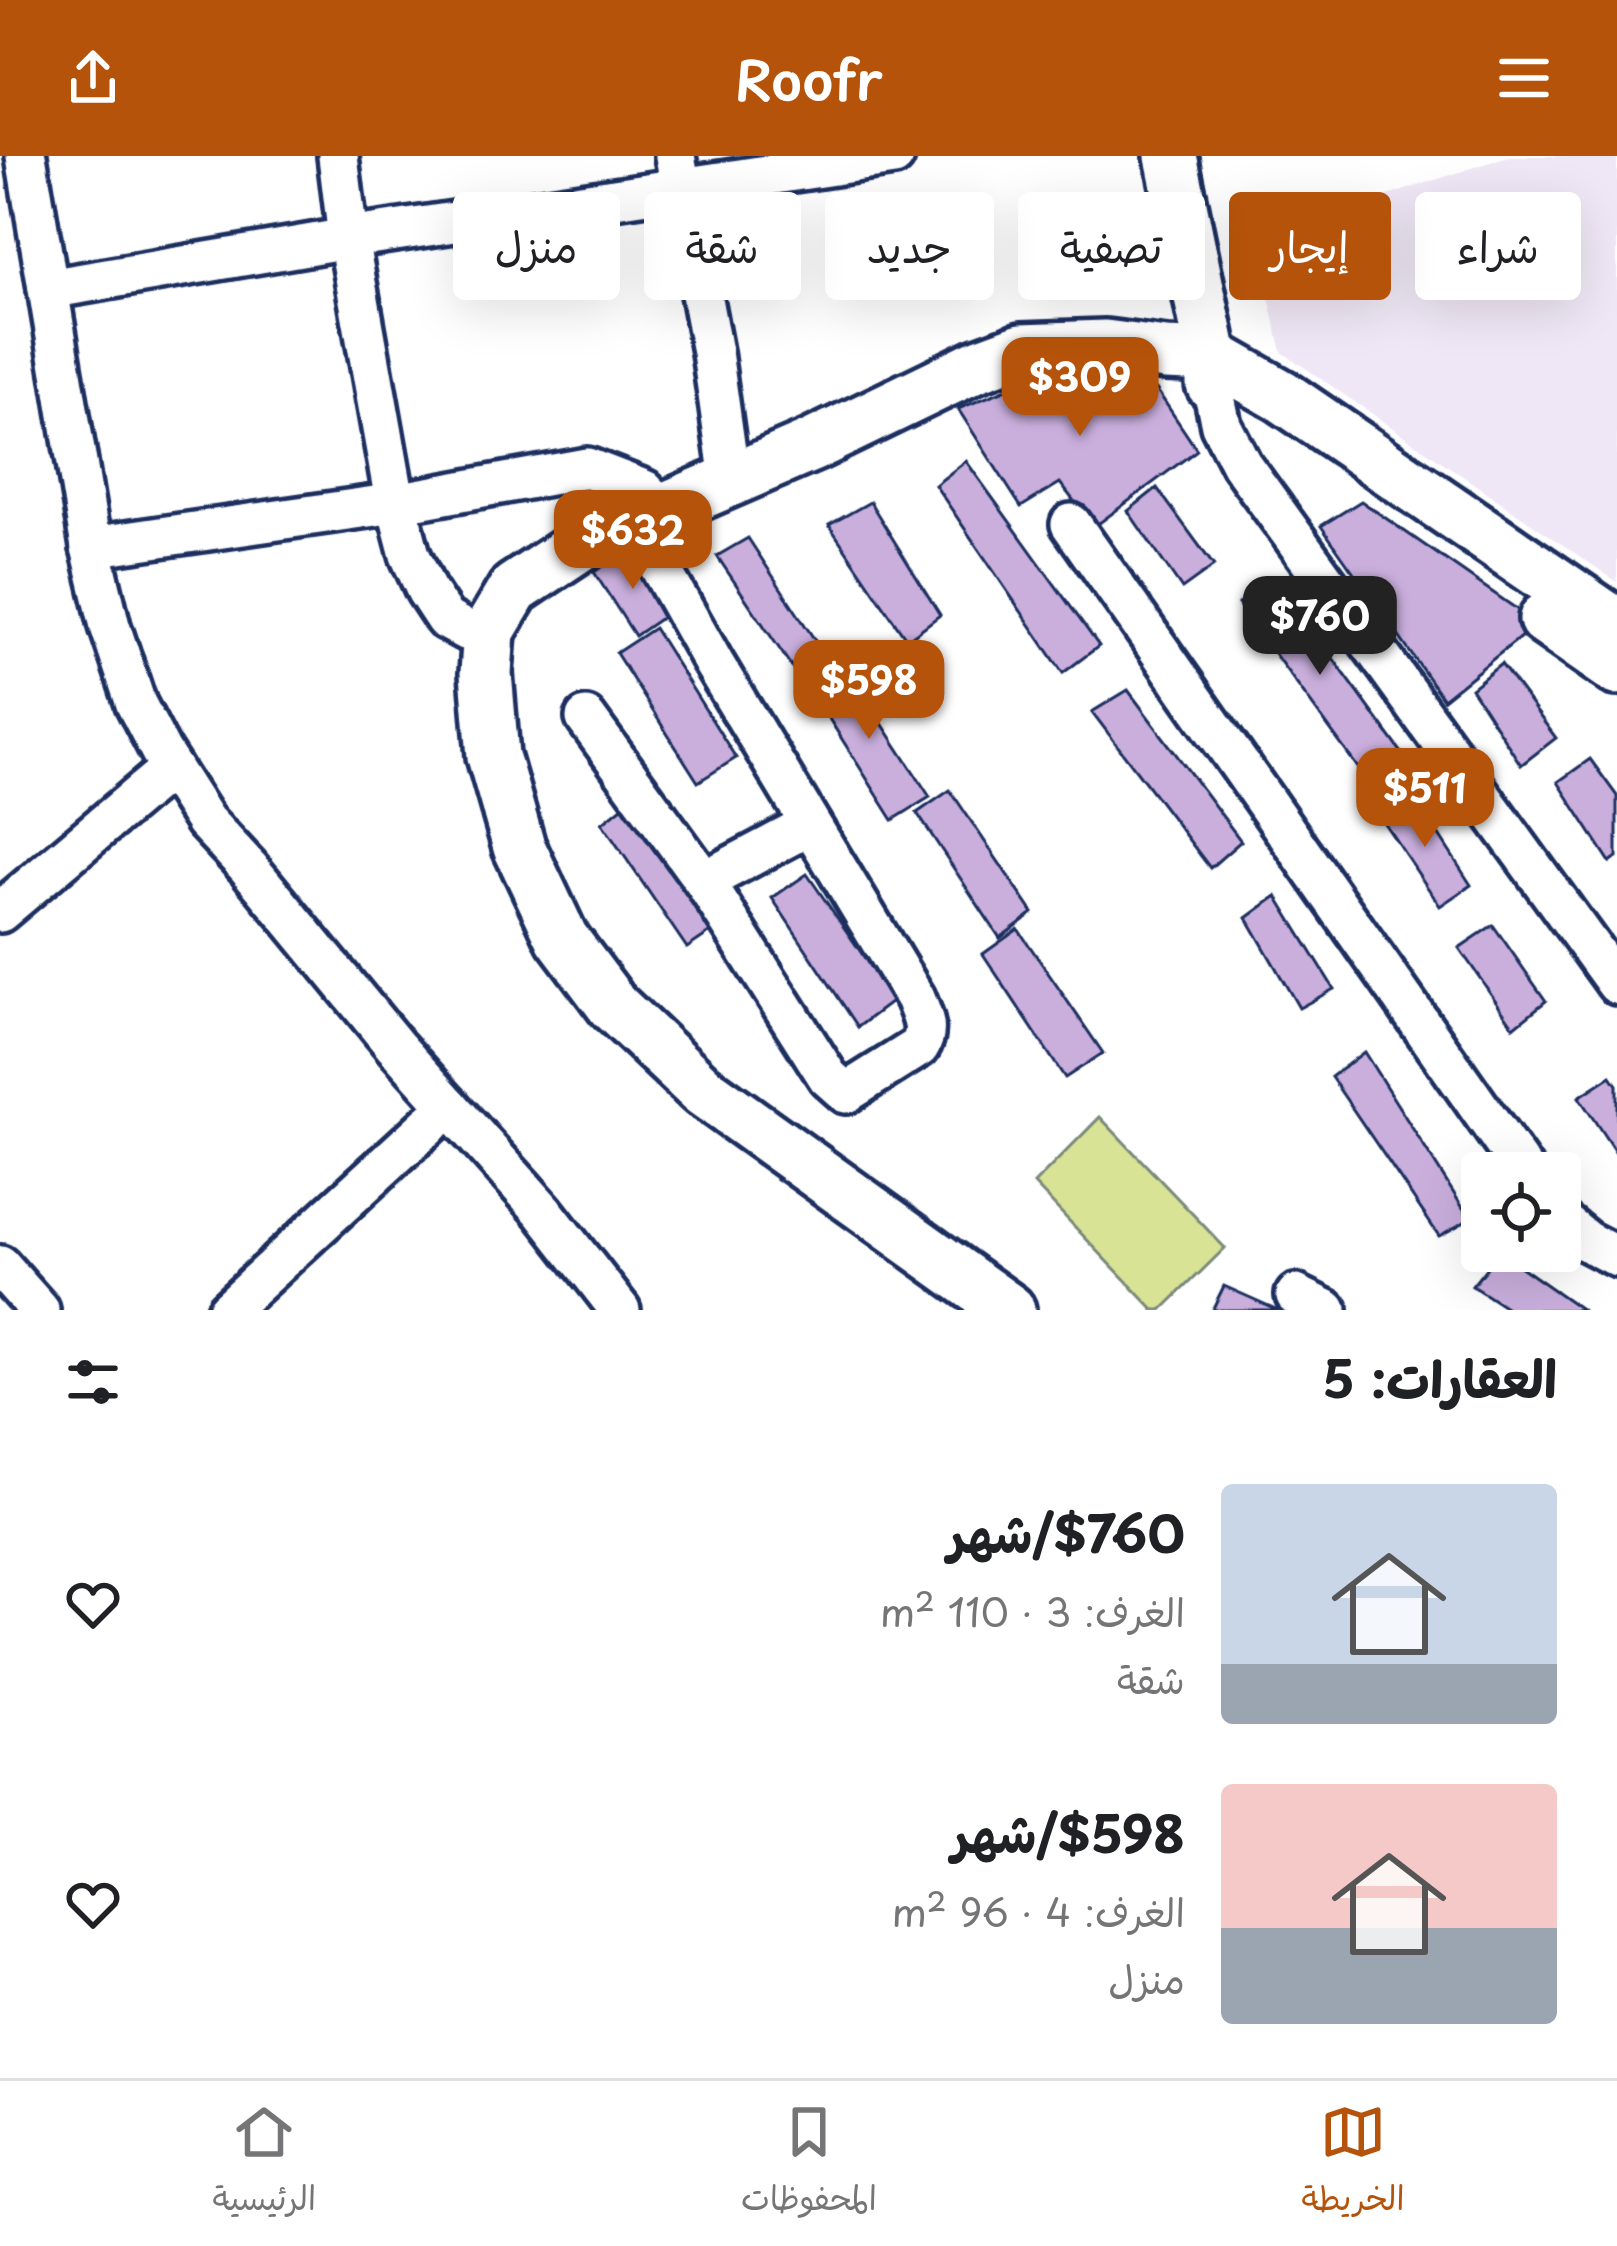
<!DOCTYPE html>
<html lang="ar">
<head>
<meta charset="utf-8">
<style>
	:root { --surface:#fff; --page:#f2f2f2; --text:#202124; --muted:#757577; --line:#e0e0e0; --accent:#b45309 }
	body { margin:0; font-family:"Playpen Sans","Playpen Sans Arabic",sans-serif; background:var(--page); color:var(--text); direction:rtl; height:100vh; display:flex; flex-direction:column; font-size:45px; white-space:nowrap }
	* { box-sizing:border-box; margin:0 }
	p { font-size:39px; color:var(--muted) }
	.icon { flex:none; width:66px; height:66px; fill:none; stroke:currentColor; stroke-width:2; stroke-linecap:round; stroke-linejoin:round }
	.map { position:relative; height:1154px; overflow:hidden; direction:ltr }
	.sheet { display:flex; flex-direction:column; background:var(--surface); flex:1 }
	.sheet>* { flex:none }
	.top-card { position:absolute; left:36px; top:36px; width:1545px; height:108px; direction:rtl; display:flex; gap:24px }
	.tools { position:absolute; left:1461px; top:996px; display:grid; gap:24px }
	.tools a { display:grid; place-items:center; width:120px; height:120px; border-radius:12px; background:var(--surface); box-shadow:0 12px 48px #0002; font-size:60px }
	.price { position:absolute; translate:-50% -102px; padding:0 27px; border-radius:24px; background:var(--accent); color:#fff; font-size:39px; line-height:78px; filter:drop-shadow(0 3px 6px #0008) }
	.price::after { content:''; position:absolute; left:50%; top:72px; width:36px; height:27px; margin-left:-18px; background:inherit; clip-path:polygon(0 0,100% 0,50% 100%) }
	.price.on { background:#222; color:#fff }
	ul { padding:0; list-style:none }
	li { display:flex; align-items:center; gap:36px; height:300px; padding:0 60px }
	li span { display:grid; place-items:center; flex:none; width:336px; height:240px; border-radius:12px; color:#555 }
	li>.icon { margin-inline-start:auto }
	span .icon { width:144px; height:144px; fill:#fffc; stroke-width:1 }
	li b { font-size:51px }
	h2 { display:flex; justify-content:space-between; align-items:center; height:144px; padding:0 60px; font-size:51px }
	.tag { padding:0 42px; border-radius:12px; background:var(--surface); box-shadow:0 12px 48px #0002; font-size:42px; line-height:108px }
	.tag.on { background:var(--accent); color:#fff }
	header { display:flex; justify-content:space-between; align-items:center; height:156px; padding:0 60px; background:var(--accent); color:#fff; font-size:54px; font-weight:600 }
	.menu { display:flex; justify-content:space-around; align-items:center; height:168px; border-top:3px solid var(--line); background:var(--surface); font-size:33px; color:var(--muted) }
	.menu a { display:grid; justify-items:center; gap:6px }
	.menu .on { color:var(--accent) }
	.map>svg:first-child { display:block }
</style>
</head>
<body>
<header><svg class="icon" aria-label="menu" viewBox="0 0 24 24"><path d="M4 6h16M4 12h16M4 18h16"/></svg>Roofr<svg class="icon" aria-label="share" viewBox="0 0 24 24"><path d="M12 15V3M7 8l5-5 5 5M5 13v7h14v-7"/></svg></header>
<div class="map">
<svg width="1617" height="1154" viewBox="0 0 1617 1154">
	<rect width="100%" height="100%" fill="#fff"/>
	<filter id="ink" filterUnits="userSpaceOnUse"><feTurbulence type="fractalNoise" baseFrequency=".00833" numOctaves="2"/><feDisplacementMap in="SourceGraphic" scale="24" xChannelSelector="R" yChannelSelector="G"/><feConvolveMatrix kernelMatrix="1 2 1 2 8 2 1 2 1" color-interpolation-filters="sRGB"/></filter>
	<g filter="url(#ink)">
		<polygon fill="#efe7f5" points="1508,0 1617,0 1617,426 1282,196 1255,84"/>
		<polygon fill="#d8e396" stroke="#7a897a" stroke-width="3" points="1100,961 1225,1092 1162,1154 1154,1154 1034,1028"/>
		<g fill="#caafdd" stroke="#1b2f5e" stroke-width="3">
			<polygon points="1116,218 1156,233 1197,294 1094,371 1060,327 1021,351 958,253 1034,222"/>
			<polygon points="966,305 1099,490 1063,517 935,329"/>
			<polygon points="1157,332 1214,410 1182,433 1128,355"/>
			<polygon points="1361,345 1518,454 1527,476 1443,543 1321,370"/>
			<polygon points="870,346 940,459 907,484 829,369"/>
			<polygon points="748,382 822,495 793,513 717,400"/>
			<polygon points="632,392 671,455 635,480 594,416"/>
			<polygon points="1274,421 1402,597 1367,624 1238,448"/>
			<polygon points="654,472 736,602 698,626 616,497"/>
			<polygon points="842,506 930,641 893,664 809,531"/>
			<polygon points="1501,508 1556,582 1521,609 1471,532"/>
			<polygon points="1128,534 1241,685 1210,712 1092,556"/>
			<polygon points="1590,603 1617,640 1617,701 1610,706 1558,626"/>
			<polygon points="950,634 1033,757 1000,782 917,657"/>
			<polygon points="1411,636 1471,729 1440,750 1380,661"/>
			<polygon points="633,642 721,769 687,792 602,667"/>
			<polygon points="807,718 894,844 858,871 772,742"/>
			<polygon points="1277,740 1334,833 1299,852 1247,762"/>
			<polygon points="1493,769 1546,845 1514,871 1459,792"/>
			<polygon points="1018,773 1103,897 1065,922 983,798"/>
			<polygon points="1364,896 1470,1063 1439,1080 1331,921"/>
			<polygon points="1611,920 1617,929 1617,999 1579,941"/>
			<polygon points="1499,1096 1582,1154 1509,1154 1472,1130"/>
			<polygon points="1224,1130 1278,1154 1212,1154"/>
		</g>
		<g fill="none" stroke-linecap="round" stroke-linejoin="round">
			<defs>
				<g id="minor">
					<polyline points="26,0 91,391 110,470 136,548 161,596 205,665 248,711 395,890 543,1055 620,1154"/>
					<polyline points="338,0 348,82 393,334 410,399 426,434 445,463 465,474 488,480"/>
					<polyline points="675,0 712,196 730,324"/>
					<polyline points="48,133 348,82 894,0"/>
					<polyline points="1212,228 1221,269 1241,308 1617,828"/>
					<polyline points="1071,368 1525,1017"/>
					<polyline points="91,391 396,347 587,312 644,334 663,353"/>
					<path d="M586,562L704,725L828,921L846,937L919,891C930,874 922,860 915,842L714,508L634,365"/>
					<polyline points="704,725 810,669"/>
					<polyline points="0,756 171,612"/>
					<polyline points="1560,1064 1586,1085 1617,1101"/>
					<polyline points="0,1110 39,1154"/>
					<polyline points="1296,1139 1327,1154"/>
					<polyline points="227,1154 449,950"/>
				</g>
				<g id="major">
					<polyline points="1171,0 1212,200 1212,228"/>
					<polyline points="1545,463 1617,513"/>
					<polyline points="1009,1154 702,934 613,850 562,782 519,691 493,600 486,517 489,475 514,433 580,389 813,289 976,210 1022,193 1105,190 1166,198 1212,200 1282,240 1617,469"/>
				</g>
			</defs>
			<use href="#minor" stroke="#1b2f5e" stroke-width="48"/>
			<use href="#major" stroke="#1b2f5e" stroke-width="60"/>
			<use href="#minor" stroke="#fff" stroke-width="39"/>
			<use href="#major" stroke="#fff" stroke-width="51"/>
		</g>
	</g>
</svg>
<div class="tools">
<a><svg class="icon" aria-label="locate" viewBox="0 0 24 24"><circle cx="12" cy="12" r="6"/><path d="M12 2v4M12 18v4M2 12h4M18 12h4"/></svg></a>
</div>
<b class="price" style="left:1080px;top:283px">$309</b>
<b class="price" style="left:633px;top:436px">$632</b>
<b class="price on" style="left:1320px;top:522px">$760</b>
<b class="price" style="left:869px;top:586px">$598</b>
<b class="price" style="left:1425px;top:694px">$511</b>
<div class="top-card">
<a class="tag">شراء</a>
<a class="tag on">إيجار</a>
<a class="tag">تصفية</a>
<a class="tag">جديد</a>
<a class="tag">شقة</a>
<a class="tag">منزل</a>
</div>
</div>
<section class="sheet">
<h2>العقارات: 5<svg class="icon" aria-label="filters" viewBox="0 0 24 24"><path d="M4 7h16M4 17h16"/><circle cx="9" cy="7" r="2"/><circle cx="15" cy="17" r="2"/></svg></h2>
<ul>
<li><span style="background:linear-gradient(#c9d6e8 75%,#9aa5b1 0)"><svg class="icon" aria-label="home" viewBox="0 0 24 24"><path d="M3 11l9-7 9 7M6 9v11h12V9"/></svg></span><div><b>$760/شهر</b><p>الغرف: 3 · 110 m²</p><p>شقة</p></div><svg class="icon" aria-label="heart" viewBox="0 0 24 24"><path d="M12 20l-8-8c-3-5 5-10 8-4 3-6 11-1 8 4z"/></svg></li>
<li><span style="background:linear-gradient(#f6c9c9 60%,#9aa5b1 0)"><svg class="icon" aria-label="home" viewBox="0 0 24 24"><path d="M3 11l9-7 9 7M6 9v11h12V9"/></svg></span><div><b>$598/شهر</b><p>الغرف: 4 · 96 m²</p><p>منزل</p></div><svg class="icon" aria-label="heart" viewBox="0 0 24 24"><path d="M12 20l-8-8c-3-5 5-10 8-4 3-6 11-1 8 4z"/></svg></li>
</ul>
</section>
<nav class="menu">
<a class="on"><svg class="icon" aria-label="map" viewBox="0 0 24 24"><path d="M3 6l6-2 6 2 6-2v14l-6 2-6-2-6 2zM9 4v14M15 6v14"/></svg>الخريطة</a>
<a><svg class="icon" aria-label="saved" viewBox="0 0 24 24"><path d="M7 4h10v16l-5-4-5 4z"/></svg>المحفوظات</a>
<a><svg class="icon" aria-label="home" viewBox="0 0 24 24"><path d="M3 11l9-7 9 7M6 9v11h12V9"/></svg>الرئيسية</a>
</nav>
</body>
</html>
